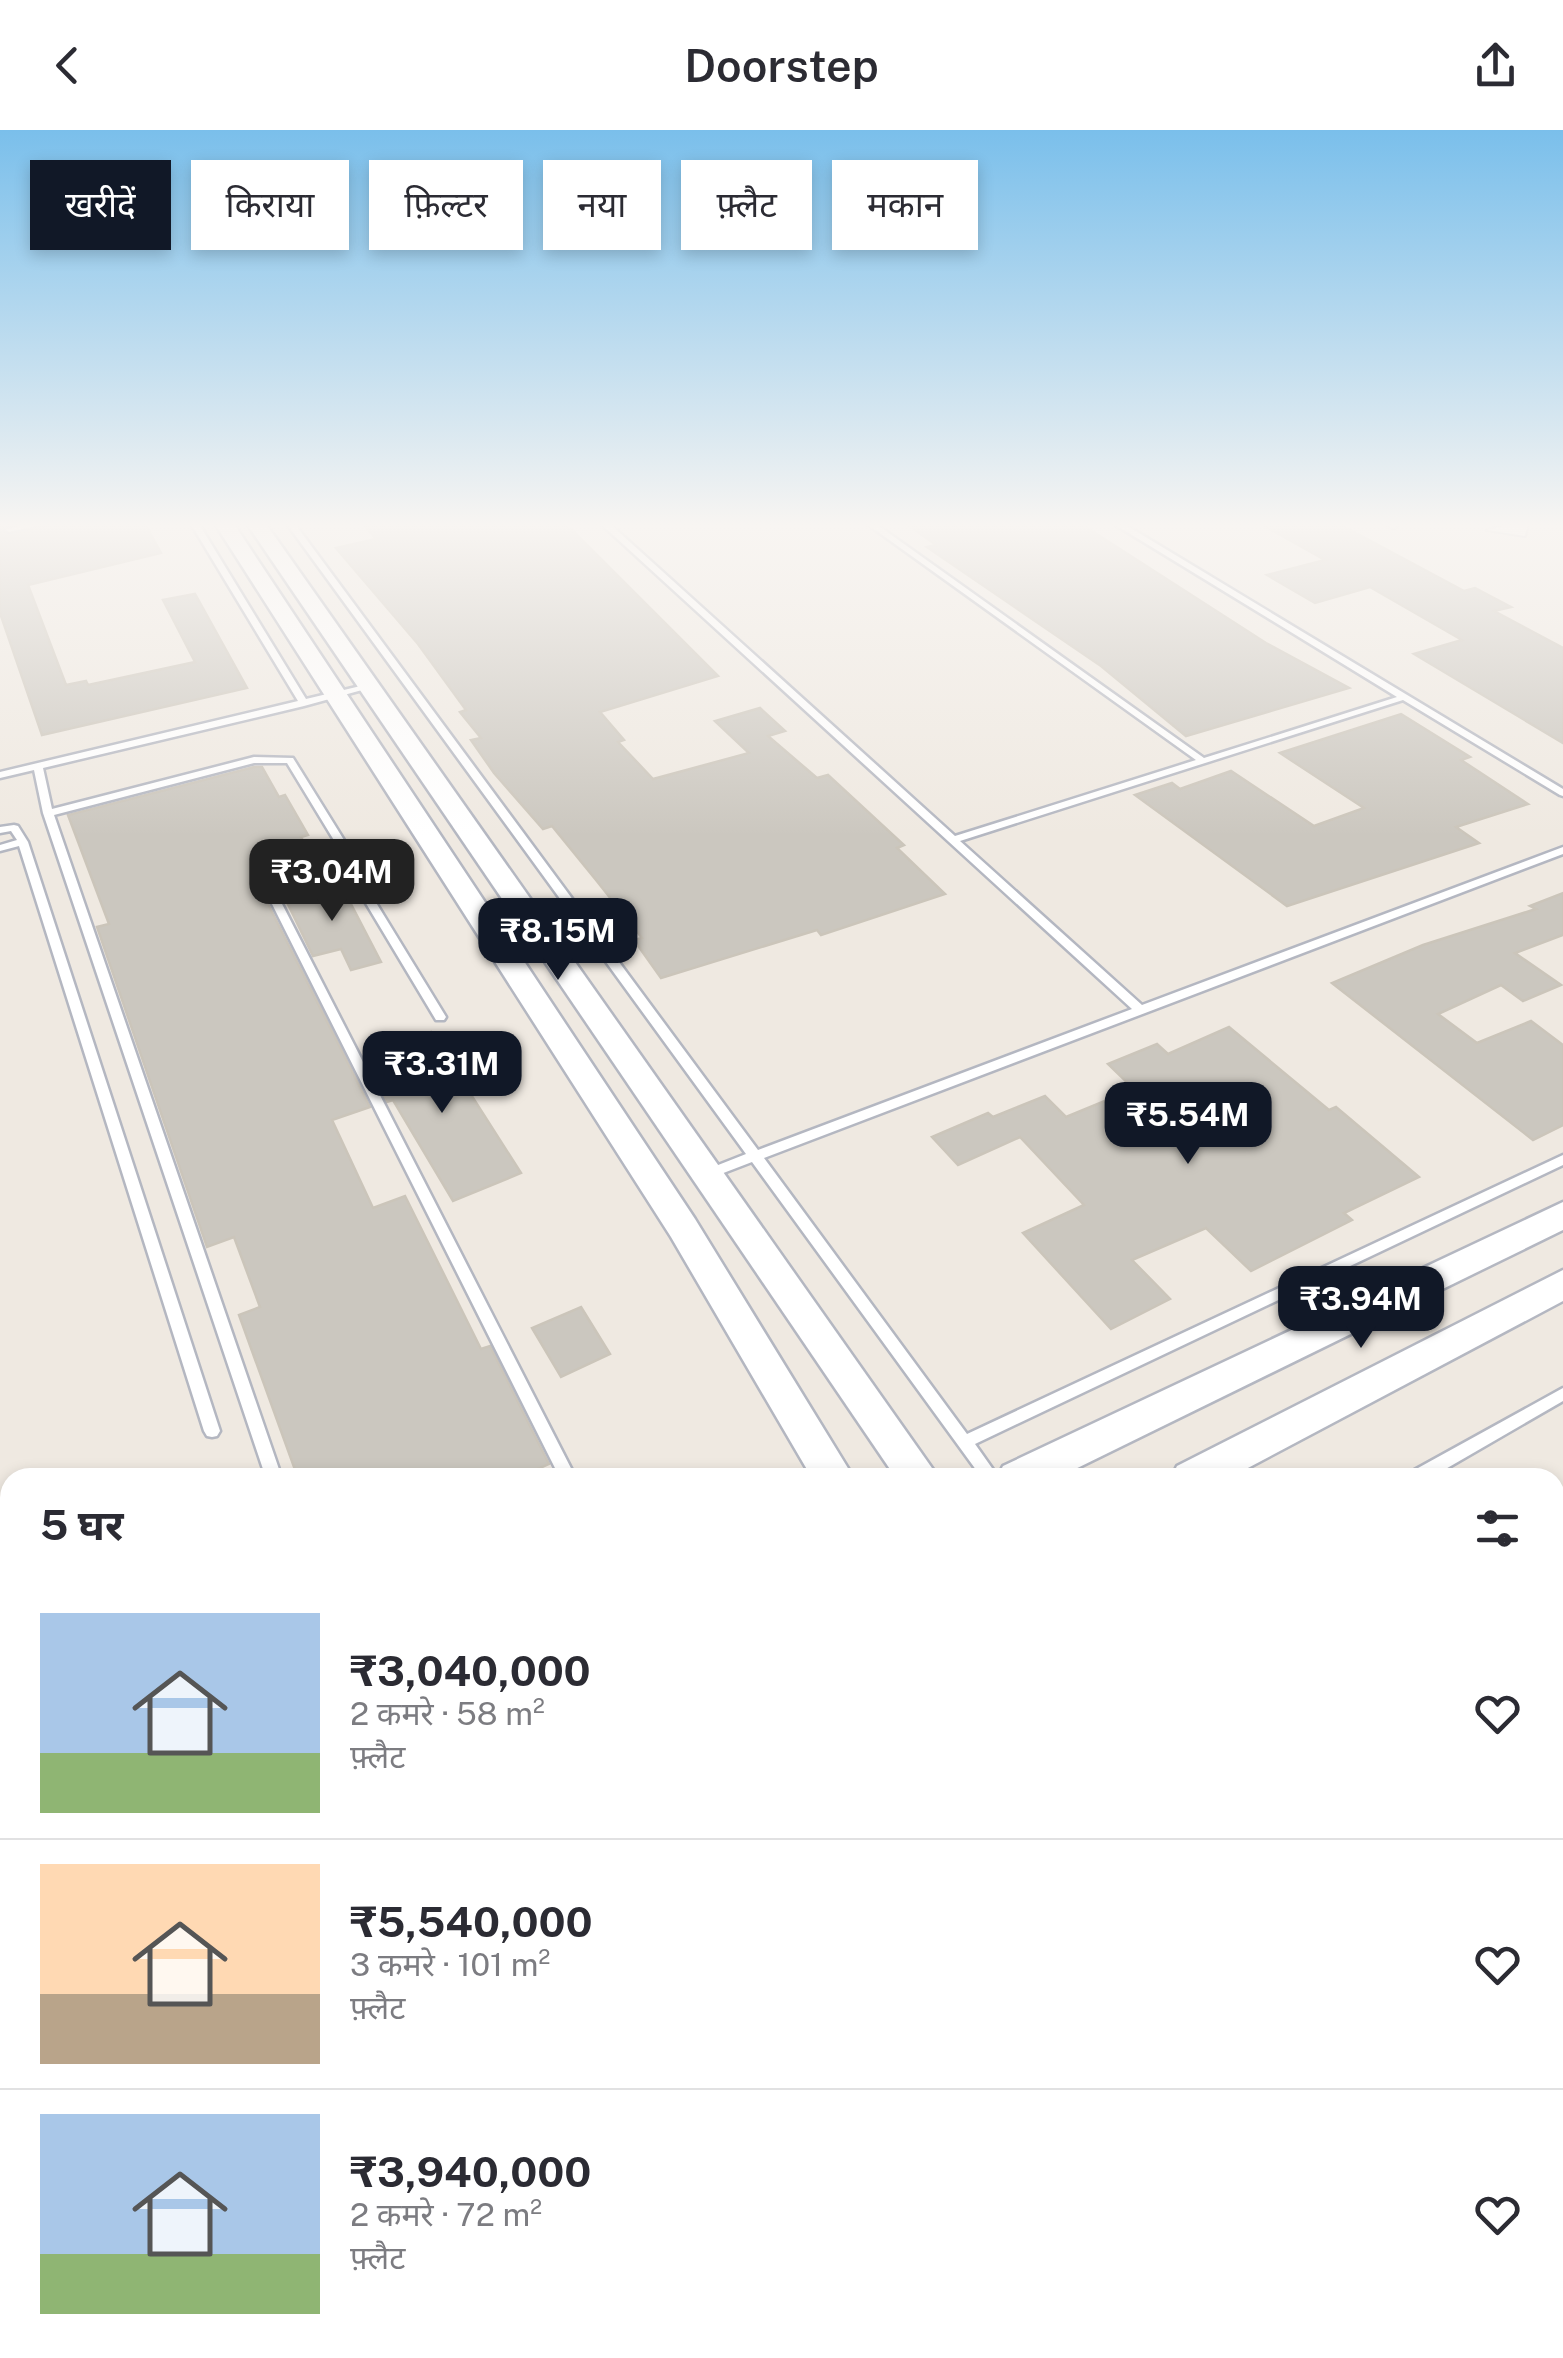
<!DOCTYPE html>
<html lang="hi">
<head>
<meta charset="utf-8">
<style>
	:root { --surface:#fff; --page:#f2f2f3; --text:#2b2b33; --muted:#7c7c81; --line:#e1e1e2; --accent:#111827 }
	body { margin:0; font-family:"Public Sans","Noto Sans Devanagari",sans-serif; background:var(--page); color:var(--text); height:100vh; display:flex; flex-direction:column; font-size:38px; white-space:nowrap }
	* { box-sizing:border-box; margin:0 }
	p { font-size:32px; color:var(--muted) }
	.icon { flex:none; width:55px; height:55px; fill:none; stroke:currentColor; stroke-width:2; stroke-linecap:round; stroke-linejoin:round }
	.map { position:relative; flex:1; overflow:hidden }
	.drawer { position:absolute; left:0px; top:1338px; width:1565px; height:892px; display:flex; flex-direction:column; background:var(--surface); border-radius:30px 30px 0 0; box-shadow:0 5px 15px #0003 }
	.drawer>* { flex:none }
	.guide { position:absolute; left:30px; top:30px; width:1000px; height:90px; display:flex; gap:20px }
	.price { position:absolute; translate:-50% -85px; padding:0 22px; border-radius:20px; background:var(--accent); color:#fff; font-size:32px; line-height:65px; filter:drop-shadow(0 2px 5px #0008) }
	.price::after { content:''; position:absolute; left:50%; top:60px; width:30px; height:22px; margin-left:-15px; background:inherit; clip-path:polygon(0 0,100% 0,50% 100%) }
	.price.selected { background:#222; color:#fff }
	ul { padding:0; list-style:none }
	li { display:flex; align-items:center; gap:30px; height:250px; padding:0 40px }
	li+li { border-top:2px solid var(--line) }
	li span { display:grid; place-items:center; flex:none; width:280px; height:200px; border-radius:0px; color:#555 }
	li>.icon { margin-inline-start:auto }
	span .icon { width:120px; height:120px; fill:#fffc; stroke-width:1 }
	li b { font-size:42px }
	h2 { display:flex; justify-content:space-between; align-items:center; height:120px; padding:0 40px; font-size:42px }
	.pill { padding:0 35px; border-radius:0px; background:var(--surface); box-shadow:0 5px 15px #0003; font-size:35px; line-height:90px }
	.pill.selected { background:var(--accent); color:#fff }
	header { display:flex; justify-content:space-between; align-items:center; height:130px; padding:0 40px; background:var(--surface); font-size:45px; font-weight:600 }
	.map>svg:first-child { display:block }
</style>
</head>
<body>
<header><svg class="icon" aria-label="back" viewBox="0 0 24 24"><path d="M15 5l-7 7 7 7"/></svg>Doorstep<svg class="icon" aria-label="share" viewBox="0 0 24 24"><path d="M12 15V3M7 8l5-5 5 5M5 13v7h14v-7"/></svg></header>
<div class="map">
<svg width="1563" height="2228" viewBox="0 0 1563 2228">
	<rect width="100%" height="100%" fill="#efe9e1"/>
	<g fill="#cbc7bf" stroke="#cbc5ba" stroke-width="2.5">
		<polygon points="0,394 11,394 2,398 10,406 49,394 145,394 161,423 28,455 66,555 86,551 88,555 195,532 163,470 195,464 247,558 42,605 0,483"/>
		<polygon points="363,394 568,396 718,546 600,582 624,610 618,612 653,649 749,623 715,591 760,578 785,601 768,606 817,648 828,645 904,715 897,718 945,764 821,805 817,800 661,848 634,810 642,808 596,750 552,696 543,699 494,643 471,610 481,608 460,582 466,580 418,514 336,418 376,409"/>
		<polygon points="907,394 1081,394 1266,513 1349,558 1186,606 1101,536 927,417 936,415"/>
		<polygon points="1261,394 1339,394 1464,461 1475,458 1511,477 1494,481 1563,518 1563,613 1414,524 1462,510 1370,457 1315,473 1267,445 1325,430"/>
		<polygon points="1401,584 1470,627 1461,630 1528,674 1456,697 1479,713 1287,776 1135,665 1172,653 1180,659 1231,641 1314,696 1364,678 1280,623"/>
		<polygon points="254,637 262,637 279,667 285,665 308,705 301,707 319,739 269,758 266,770 370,977 332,990 373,1078 405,1066 481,1219 490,1216 549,1334 518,1348 298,1348 239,1185 260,1177 234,1107 207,1117 97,797 109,794 68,685"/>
		<polygon points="326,751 339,751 381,832 351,840 341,819 313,826 284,766"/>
		<polygon points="1563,763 1563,805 1515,823 1561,855 1523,871 1501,855 1438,884 1477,913 1531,891 1563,915 1563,995 1533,1010 1332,853 1423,815 1536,779 1530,776"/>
		<polygon points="1229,897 1329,980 1336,977 1419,1047 1344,1083 1352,1090 1251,1141 1206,1098 1132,1130 1170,1169 1111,1199 1023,1103 1084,1075 1020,1007 958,1035 932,1007 988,983 993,987 1045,966 1066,987 1134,959 1108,934 1157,914 1168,924"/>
		<polygon points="431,902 521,1043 453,1071 393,970 387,972 364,926"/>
		<polygon points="581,1177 610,1224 561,1247 532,1198"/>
	</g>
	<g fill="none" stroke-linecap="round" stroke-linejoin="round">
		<defs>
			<g id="service">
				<polygon points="27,394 45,394 9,402 5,400"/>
				<path d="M191,394H199L306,569L369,554L373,557L304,576L43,638L52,679L254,627L293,628L357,731L353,735L446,887L444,890H436L346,740L288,760L280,764V770L576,1348H560L270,770L271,761C295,746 324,746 346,730L287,633H254L54,685L282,1348H266L43,683L34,640L0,648V642L298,571Z"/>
				<polygon points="287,394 295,394 758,1020 1132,879 601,394 610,394 955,706 1196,630 867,394 876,394 1204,628 1397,567 1114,394 1124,394 1563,659 1563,666 1560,665 1403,570 960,711 1142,875 1563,717 1563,724 764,1028 967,1304 1563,1025 1563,1035 975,1314 999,1348 982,1348 752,1032 713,1047 703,1047 701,1044 703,1041 746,1024"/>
				<polygon points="1386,394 1396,394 1397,396 1393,398"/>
				<polygon points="14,695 18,696 28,712 220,1301 217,1306 212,1307 207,1306 204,1301 19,716 0,721 0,715 17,710 11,701 0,703 0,697"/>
				<polygon points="1563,1258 1563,1271 1430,1348 1407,1348 1409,1343"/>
				<polygon points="1563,1471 1563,1488 1555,1491 1555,1474"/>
				<polygon points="1563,1840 1563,1862 1555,1866 1555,1844"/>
				<polygon points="10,2184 10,2209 0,2214 0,2189"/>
				<polygon points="960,2220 991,2220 987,2228 956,2228"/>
				<polygon points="1353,2220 1378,2220 1382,2228 1357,2228"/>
			</g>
			<polygon id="minor" points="1512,394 1528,394 1525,406 1487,400"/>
			<g id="tertiary">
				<polygon points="215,394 234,394 695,1089 854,1348 812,1348 671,1107"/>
				<polygon points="247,394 266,394 939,1348 896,1348"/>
				<polygon points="1563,1072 1563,1100 1057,1348 997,1348 1003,1336"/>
				<polygon points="1563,1140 1563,1171 1229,1348 1171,1348 1177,1336"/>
				<polygon points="10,1827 10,1880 0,1884 0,1832"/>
				<polygon points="10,1919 10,1975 0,1979 0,1924"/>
			</g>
		</defs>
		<use href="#service" stroke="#b4b7c1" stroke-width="5"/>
		<use href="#minor" stroke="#b4b7c1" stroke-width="4"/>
		<use href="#tertiary" stroke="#b4b7c1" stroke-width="5"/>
		<use href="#service" fill="#fff" fill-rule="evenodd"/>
		<use href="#minor" fill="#fff" fill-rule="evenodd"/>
		<use href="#tertiary" fill="#fff" fill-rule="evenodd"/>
	</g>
	<linearGradient id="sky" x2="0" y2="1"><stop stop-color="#7abfeb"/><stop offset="0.56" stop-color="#f8f5f2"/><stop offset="1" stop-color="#f8f5f2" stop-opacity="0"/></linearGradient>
	<rect width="1563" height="706" fill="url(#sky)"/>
</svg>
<b class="price selected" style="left:332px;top:794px">₹3.04M</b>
<b class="price" style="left:558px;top:853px">₹8.15M</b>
<b class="price" style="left:442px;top:986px">₹3.31M</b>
<b class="price" style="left:1188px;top:1037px">₹5.54M</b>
<b class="price" style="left:1361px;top:1221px">₹3.94M</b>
<div class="guide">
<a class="pill selected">खरीदें</a>
<a class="pill">किराया</a>
<a class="pill">फ़िल्टर</a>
<a class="pill">नया</a>
<a class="pill">फ़्लैट</a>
<a class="pill">मकान</a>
</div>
<section class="drawer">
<h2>5 घर<svg class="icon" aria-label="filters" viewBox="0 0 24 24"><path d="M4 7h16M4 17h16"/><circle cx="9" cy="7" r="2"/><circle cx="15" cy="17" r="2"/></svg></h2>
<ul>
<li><span style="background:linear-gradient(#a9c7e8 70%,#8fb573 0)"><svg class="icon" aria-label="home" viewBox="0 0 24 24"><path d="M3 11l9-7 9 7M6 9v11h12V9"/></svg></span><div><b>₹3,040,000</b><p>2 कमरे · 58 m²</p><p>फ़्लैट</p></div><svg class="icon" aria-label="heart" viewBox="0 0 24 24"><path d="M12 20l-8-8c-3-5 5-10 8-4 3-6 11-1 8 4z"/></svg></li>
<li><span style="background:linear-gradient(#ffd9b3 65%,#b9a48a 0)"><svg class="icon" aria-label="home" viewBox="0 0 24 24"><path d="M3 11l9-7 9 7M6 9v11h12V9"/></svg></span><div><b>₹5,540,000</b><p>3 कमरे · 101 m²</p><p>फ़्लैट</p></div><svg class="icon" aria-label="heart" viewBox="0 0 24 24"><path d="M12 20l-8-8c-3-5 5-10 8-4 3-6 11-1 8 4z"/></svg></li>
<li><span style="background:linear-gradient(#a9c7e8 70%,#8fb573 0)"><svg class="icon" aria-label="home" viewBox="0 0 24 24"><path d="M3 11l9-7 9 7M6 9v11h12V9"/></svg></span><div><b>₹3,940,000</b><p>2 कमरे · 72 m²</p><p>फ़्लैट</p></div><svg class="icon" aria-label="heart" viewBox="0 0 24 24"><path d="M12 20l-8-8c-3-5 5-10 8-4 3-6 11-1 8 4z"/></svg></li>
</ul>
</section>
</div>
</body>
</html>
